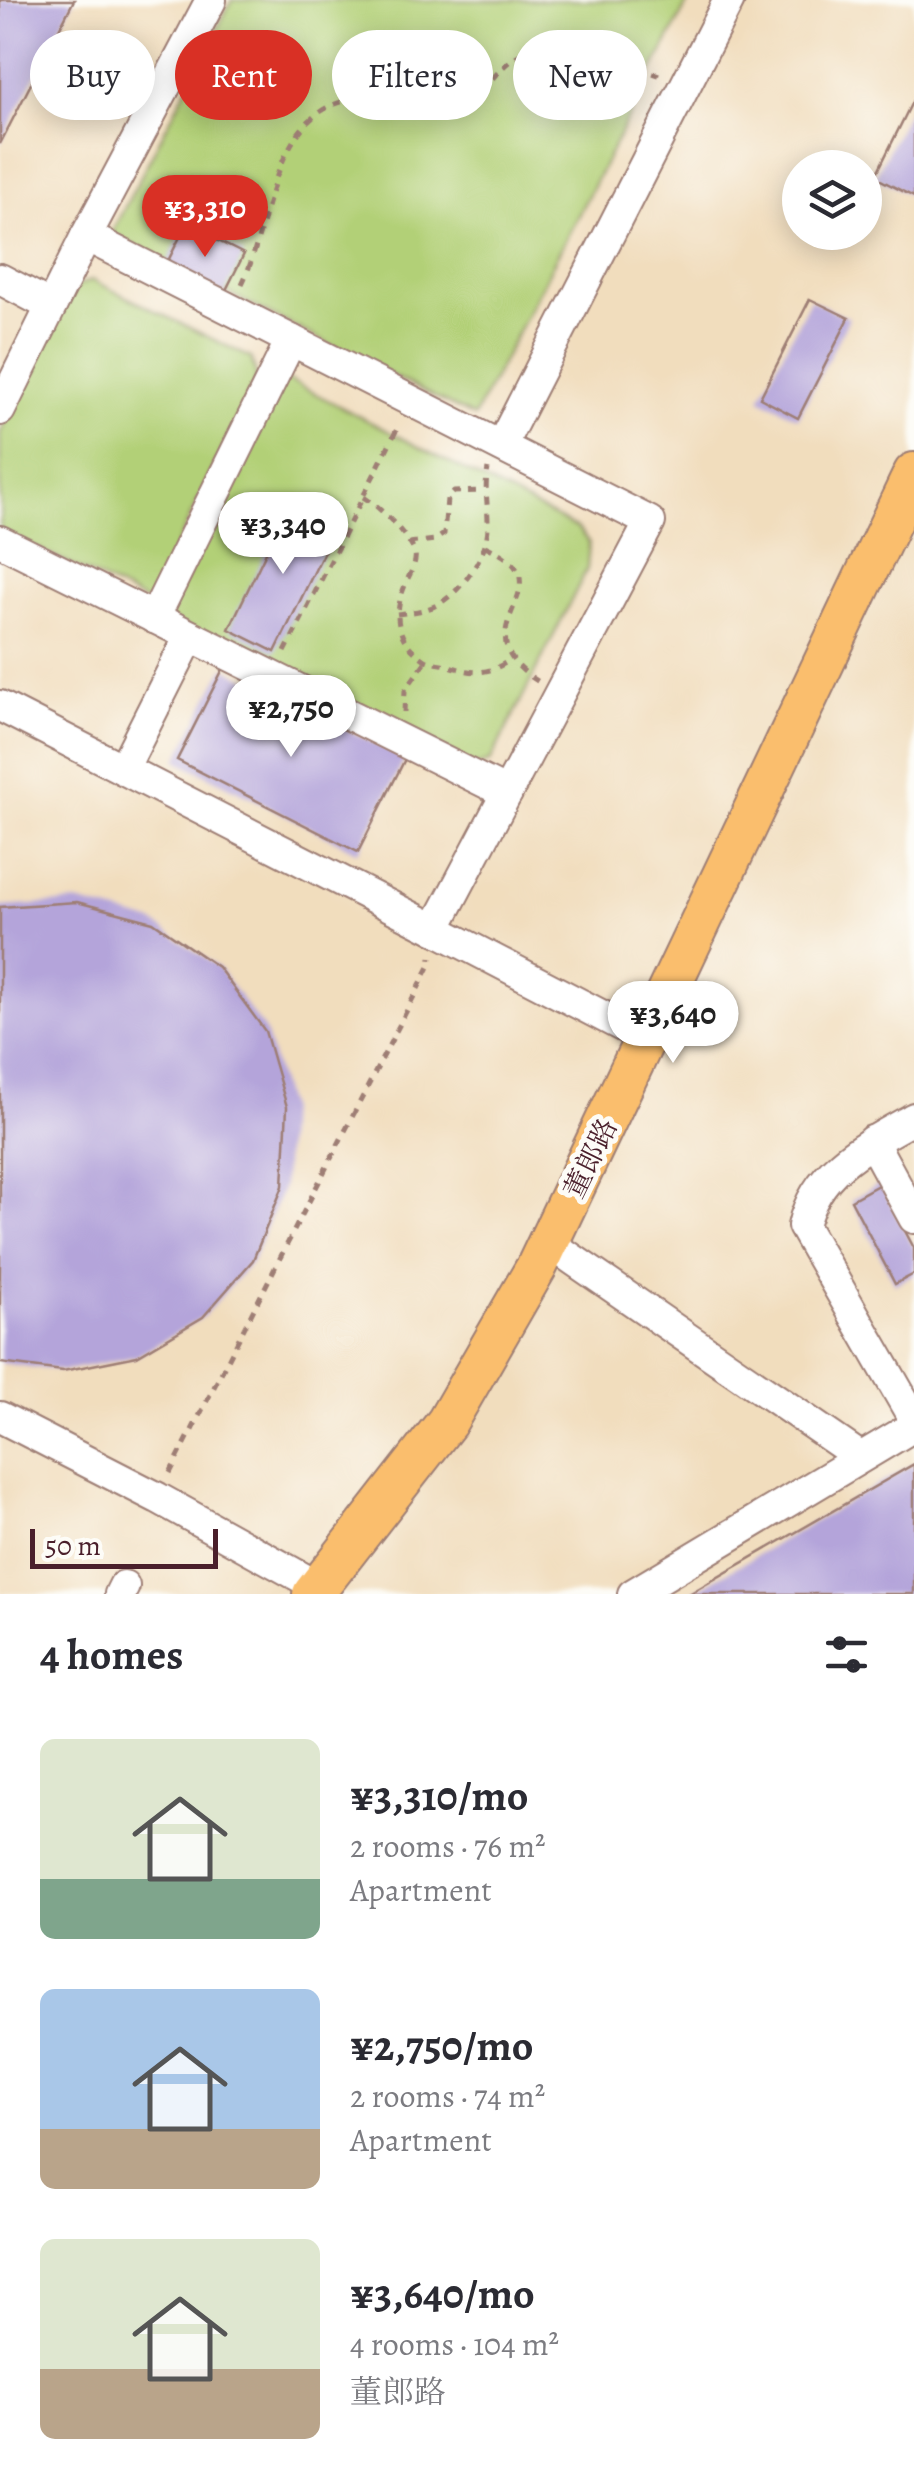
<!DOCTYPE html>
<html lang="en">
<head>
<meta charset="utf-8">
<style>
	:root { --surface:#fff; --page:#f2f2f3; --text:#2b2b33; --muted:#7c7c81; --accent:#d93025 }
	body { margin:0; font-family:Alegreya,"Noto Serif SC",serif; background:var(--page); color:var(--text); height:100vh; display:flex; flex-direction:column; font-size:38px; white-space:nowrap }
	* { box-sizing:border-box; margin:0 }
	p { font-size:32px; color:var(--muted) }
	.icon { flex:none; width:55px; height:55px; fill:none; stroke:currentColor; stroke-width:2; stroke-linecap:round; stroke-linejoin:round }
	.map { position:relative; height:1594px; overflow:hidden }
	.side { display:flex; flex-direction:column; background:var(--surface); flex:1 }
	.side>* { flex:none }
	.guide { position:absolute; left:30px; top:30px; width:855px; height:90px; display:flex; gap:20px }
	.controls { position:absolute; left:782px; top:150px; display:grid; gap:20px }
	.controls a { display:grid; place-items:center; width:100px; height:100px; border-radius:50%; background:var(--surface); box-shadow:0 5px 25px #0003; font-size:50px }
	.scale { position:absolute; left:30px; bottom:25px; width:188px; box-sizing:border-box; padding-left:10px; border:5px solid #4a1f2b; border-top:0; font-size:28px; line-height:35px; white-space:nowrap; color:#4a1f2b; -webkit-text-stroke:8px #fdfcf7; paint-order:stroke }
	.price { position:absolute; translate:-50% -85px; padding:0 22px; border-radius:35px; background:#fff; color:#222; font-size:32px; line-height:65px; filter:drop-shadow(0 2px 5px #0008) }
	.price::after { content:''; position:absolute; left:50%; top:60px; width:30px; height:22px; margin-left:-15px; background:inherit; clip-path:polygon(0 0,100% 0,50% 100%) }
	.price.current { background:var(--accent); color:#fff }
	ul { padding:0; list-style:none }
	li { display:flex; align-items:center; gap:30px; height:250px; padding:0 40px }
	li span { display:grid; place-items:center; flex:none; width:280px; height:200px; border-radius:15px; color:#555 }
	li>.icon { margin-inline-start:auto }
	span .icon { width:120px; height:120px; fill:#fffc; stroke-width:1 }
	li b { font-size:42px }
	h2 { display:flex; justify-content:space-between; align-items:center; height:120px; padding:0 40px; font-size:42px }
	.tag { padding:0 35px; border-radius:45px; background:var(--surface); box-shadow:0 5px 25px #0003; font-size:35px; line-height:90px }
	.tag.current { background:var(--accent); color:#fff }
	.map>svg:first-child { display:block }
</style>
</head>
<body>
<div class="map">
<svg width="914" height="1594" viewBox="0 0 914 1594">
	<rect width="100%" height="100%" fill="#fdfcf7"/>
	<filter id="ink" filterUnits="userSpaceOnUse"><feTurbulence type="fractalNoise" baseFrequency=".01" numOctaves="2"/><feDisplacementMap in="SourceGraphic" scale="20" xChannelSelector="R" yChannelSelector="G"/><feConvolveMatrix kernelMatrix="1 2 1 2 8 2 1 2 1" color-interpolation-filters="sRGB"/></filter>
	<filter id="wash" filterUnits="userSpaceOnUse"><feTurbulence type="fractalNoise" baseFrequency=".0048" numOctaves="4" result="noise"/><feDisplacementMap in="SourceGraphic" scale="40" xChannelSelector="R" yChannelSelector="G"/><feGaussianBlur stdDeviation="2.25" result="paint"/><feColorMatrix in="noise" values="0 0 0 0 0 0 0 0 0 0 0 0 0 0 0 0 0 1.4 0 .05"/><feComposite in="paint" operator="in"/></filter>
	<g filter="url(#wash)">
		<rect width="100%" height="100%" fill="#f1ddbd"/>
		<g fill="#b2d077" stroke="#7e7851" stroke-width="2.5">
			<polygon points="232,0 689,0 474,417 111,234"/>
			<polygon points="92,280 251,358 257,378 149,603 0,530 0,433 69,295 79,285"/>
			<polygon points="285,378 578,529 589,543 587,569 490,762 474,767 166,617"/>
		</g>
		<g id="blocks">
			<g fill="#b4a4da">
				<polygon points="0,0 74,0 0,144"/>
				<polygon points="914,98 914,197 875,177"/>
				<polygon points="186,225 244,254 224,294 166,265"/>
				<polygon points="810,299 849,318 798,418 760,398"/>
				<polygon points="290,502 337,525 275,652 229,629"/>
				<polygon points="224,667 405,759 358,852 177,760"/>
				<polygon points="77,902 153,922 218,967 265,1031 287,1107 283,1186 253,1260 203,1317 137,1356 63,1371 0,1363 0,907"/>
				<polygon points="880,1184 914,1248 914,1274 895,1284 851,1200"/>
				<polygon points="914,1464 914,1594 689,1594"/>
			</g>
		</g>
	</g>
	<g filter="url(#ink)">
		<use href="#blocks" fill-opacity="0" stroke="#9e7e74" stroke-width="2.5"/>
		<g fill="none" stroke-linecap="round" stroke-linejoin="round">
			<defs>
				<g id="minor">
					<polyline points="0,279 51,306"/>
					<polyline points="0,410 86,236 211,0"/>
					<polyline points="501,446 729,0"/>
					<polyline points="0,541 507,793"/>
					<polyline points="154,618 291,340"/>
					<polyline points="0,706 435,929 650,522 86,236"/>
					<polyline points="123,769 190,636"/>
					<polyline points="435,929 647,1039"/>
					<path d="M914,1118C866,1145 816,1169 803,1226L914,1419"/>
					<polyline points="872,1141 914,1218"/>
					<polyline points="549,1243 860,1457"/>
					<polyline points="0,1417 158,1498 317,1586"/>
					<polyline points="120,1594 124,1586"/>
					<polyline points="633,1594 914,1426"/>
				</g>
				<polyline id="major" points="313,1594 447,1422 537,1266 914,473"/>
			</defs>
			<use href="#minor" stroke="#9e7e74" stroke-width="34"/>
			<use href="#major" stroke="#9e7e74" stroke-width="44"/>
			<g stroke="#9e7e74" stroke-width="5" stroke-dasharray="8 8" stroke-linecap="butt">
				<path d="M242,284C271,226 271,106 358,99C390,96 432,131 462,110C492,87 510,40 553,50L583,34L596,32L607,38L625,64L659,75"/>
				<path d="M363,497C377,504 411,538 415,554C417,563 409,575 406,583C393,613 394,639 424,659C429,663 439,663 446,665C475,674 485,676 512,659"/>
				<polyline points="409,543 435,540 444,534 447,499 454,492 482,491"/>
				<path d="M485,546C577,586 450,628 539,682"/>
				<path d="M397,614C413,612 428,611 442,602C466,586 489,552 488,523C488,503 484,489 488,469"/>
				<polyline points="285,652 399,425"/>
				<polyline points="404,712 405,690 426,661"/>
				<polyline points="170,1473 430,965 431,957"/>
			</g>
			<use href="#minor" stroke="#fff" stroke-width="30"/>
			<use href="#major" stroke="#fabe6d" stroke-width="40"/>
		</g>
	</g>
	<g text-anchor="middle" stroke-width="10" stroke-linejoin="round" paint-order="stroke">
		<g font-size="28" fill="#4a1f2b" stroke="#fdfcf7">
			<text transform="translate(590 1158) rotate(-64)" y="10">董郎路</text>
		</g>
	</g>
</svg>
<div class="controls">
<a><svg class="icon" aria-label="layers" viewBox="0 0 24 24"><path d="M12 4l9 5-9 5-9-5zM3 14l9 5 9-5"/></svg></a>
</div>
<div class="scale">50 m</div>
<b class="price current" style="left:205px;top:260px">¥3,310</b>
<b class="price" style="left:283px;top:577px">¥3,340</b>
<b class="price" style="left:291px;top:760px">¥2,750</b>
<b class="price" style="left:673px;top:1066px">¥3,640</b>
<div class="guide">
<a class="tag">Buy</a>
<a class="tag current">Rent</a>
<a class="tag">Filters</a>
<a class="tag">New</a>
</div>
</div>
<section class="side">
<h2>4 homes<svg class="icon" aria-label="filters" viewBox="0 0 24 24"><path d="M4 7h16M4 17h16"/><circle cx="9" cy="7" r="2"/><circle cx="15" cy="17" r="2"/></svg></h2>
<ul>
<li><span style="background:linear-gradient(#dfe7d0 70%,#7fa58c 0)"><svg class="icon" aria-label="home" viewBox="0 0 24 24"><path d="M3 11l9-7 9 7M6 9v11h12V9"/></svg></span><div><b>¥3,310/mo</b><p>2 rooms · 76 m²</p><p>Apartment</p></div></li>
<li><span style="background:linear-gradient(#a9c7e8 70%,#b9a48a 0)"><svg class="icon" aria-label="home" viewBox="0 0 24 24"><path d="M3 11l9-7 9 7M6 9v11h12V9"/></svg></span><div><b>¥2,750/mo</b><p>2 rooms · 74 m²</p><p>Apartment</p></div></li>
<li><span style="background:linear-gradient(#dfe7d0 65%,#b9a48a 0)"><svg class="icon" aria-label="home" viewBox="0 0 24 24"><path d="M3 11l9-7 9 7M6 9v11h12V9"/></svg></span><div><b>¥3,640/mo</b><p>4 rooms · 104 m²</p><p>董郎路</p></div></li>
</ul>
</section>
</body>
</html>
